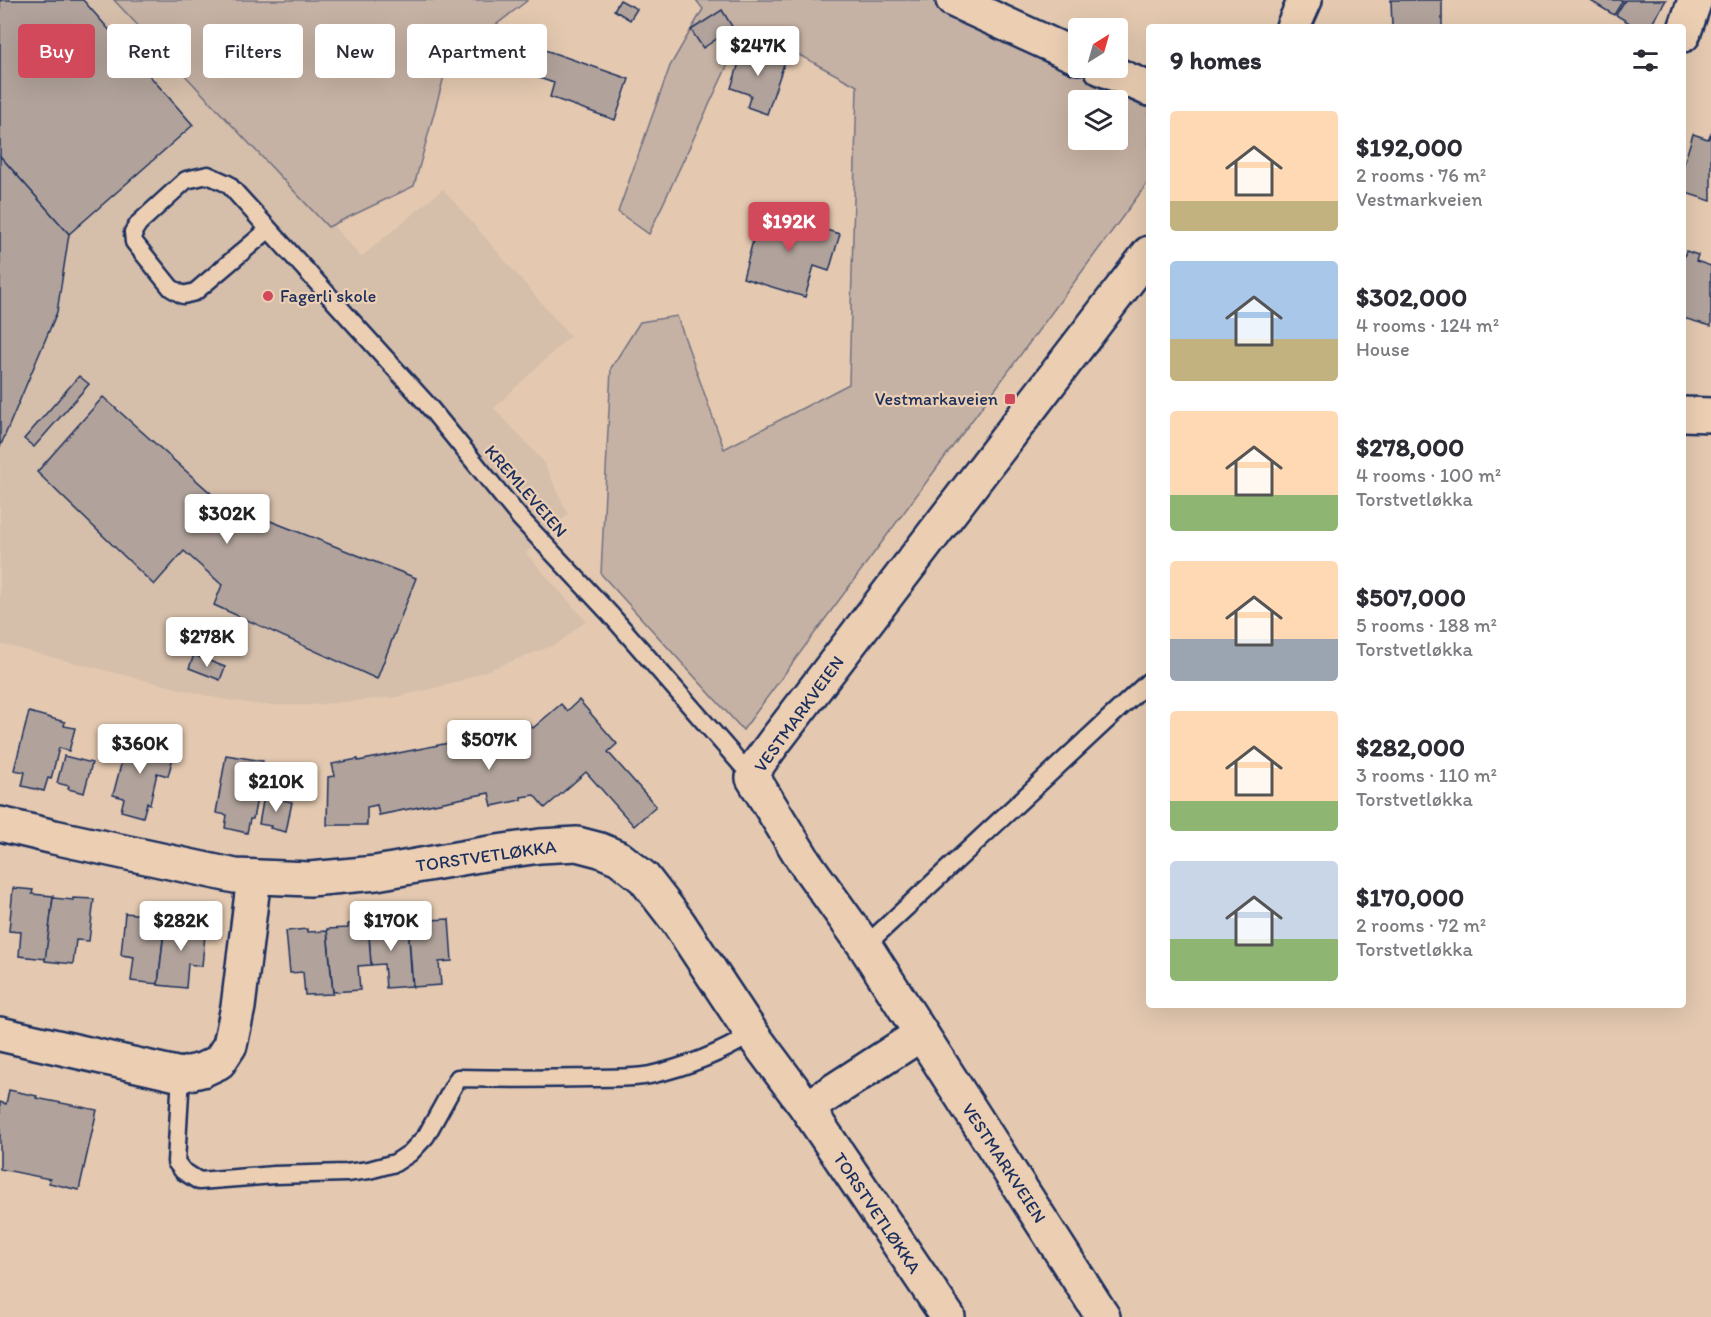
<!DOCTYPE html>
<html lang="en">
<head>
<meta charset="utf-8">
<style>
	:root { --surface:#fff; --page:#f7f7f7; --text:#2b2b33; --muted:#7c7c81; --accent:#d1495b }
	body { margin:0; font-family:Itim,sans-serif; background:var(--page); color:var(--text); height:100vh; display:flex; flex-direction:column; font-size:22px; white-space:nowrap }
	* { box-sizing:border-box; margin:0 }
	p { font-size:20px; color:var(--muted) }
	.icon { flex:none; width:33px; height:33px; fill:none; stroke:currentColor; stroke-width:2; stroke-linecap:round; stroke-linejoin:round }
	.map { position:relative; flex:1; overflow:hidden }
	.side { position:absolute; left:1146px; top:24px; width:540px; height:984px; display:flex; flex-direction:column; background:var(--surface); border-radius:6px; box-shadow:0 6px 24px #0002 }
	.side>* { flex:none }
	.hud { position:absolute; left:18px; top:24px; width:570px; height:54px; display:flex; gap:12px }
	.needle { width:39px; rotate:37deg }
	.buttons { position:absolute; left:1068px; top:18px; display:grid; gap:12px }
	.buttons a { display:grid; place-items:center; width:60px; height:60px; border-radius:6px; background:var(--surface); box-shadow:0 6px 24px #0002; font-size:30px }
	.price { position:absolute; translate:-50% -51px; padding:0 14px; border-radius:6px; background:#fff; color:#222; font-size:20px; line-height:39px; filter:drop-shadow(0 2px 3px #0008) }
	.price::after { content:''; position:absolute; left:50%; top:36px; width:18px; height:14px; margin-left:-9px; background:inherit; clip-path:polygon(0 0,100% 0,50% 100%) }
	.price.current { background:var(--accent); color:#fff }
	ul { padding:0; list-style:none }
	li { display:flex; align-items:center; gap:18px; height:150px; padding:0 24px }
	li span { display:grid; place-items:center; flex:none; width:168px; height:120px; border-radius:6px; color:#555 }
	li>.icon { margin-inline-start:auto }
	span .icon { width:72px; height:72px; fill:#fffc; stroke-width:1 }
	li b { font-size:26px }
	h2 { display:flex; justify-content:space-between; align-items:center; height:72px; padding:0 24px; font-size:26px }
	.chip { padding:0 21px; border-radius:6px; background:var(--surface); box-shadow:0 6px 24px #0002; font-size:21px; line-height:54px }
	.chip.current { background:var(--accent); color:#fff }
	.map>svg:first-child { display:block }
</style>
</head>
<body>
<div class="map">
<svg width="1711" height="1317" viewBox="0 0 1711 1317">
	<rect width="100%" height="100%" fill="#e4c9b0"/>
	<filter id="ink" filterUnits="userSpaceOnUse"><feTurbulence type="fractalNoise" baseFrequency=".0167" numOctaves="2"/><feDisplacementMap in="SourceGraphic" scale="12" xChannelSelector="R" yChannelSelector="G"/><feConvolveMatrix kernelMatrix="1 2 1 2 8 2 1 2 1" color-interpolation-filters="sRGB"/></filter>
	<g filter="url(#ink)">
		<polygon fill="#d5beaa" points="0,0 134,0 361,257 443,189 570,336 494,408 543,461 568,514 526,553 586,621 557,644 454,683 397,697 312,705 260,705 216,698 0,644"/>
		<g fill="#c6b2a4" stroke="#707081" stroke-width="1.5" fill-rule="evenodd">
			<polygon points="114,0 528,0 448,62 414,186 328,227"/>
			<path d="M696,0H990L1149,97V181L743,730L601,574L611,368L640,322L677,316L724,449L849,384L857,86L790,50L743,32L649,234L618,212L670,66L703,9ZM1078,100H1118V140H1078Z"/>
		</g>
		<g fill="#b1a39b" stroke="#1b2f5e" stroke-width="1.5">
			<polygon points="0,0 83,0 193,125 69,234 0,156"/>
			<polygon points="620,0 637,9 630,20 614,10"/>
			<polygon points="1391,0 1442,0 1442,27 1392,27"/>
			<polygon points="1589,0 1623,0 1614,15"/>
			<polygon points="1625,0 1666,0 1650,27 1636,27 1616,15"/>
			<polygon points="722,10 733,28 703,48 691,30"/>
			<polygon points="745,44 786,58 767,114 747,107 751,95 731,88"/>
			<polygon points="545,50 629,79 615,120 550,97 554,83 536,77"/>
			<polygon points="1693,134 1708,139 1711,134 1711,201 1683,192 1683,167"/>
			<polygon points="0,156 69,234 57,312 0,447"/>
			<polygon points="761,211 840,234 829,271 814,266 805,297 743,278"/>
			<polygon points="1686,251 1698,255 1696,261 1711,266 1711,326 1683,318 1683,256 1684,257"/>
			<polygon points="79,376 89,384 34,447 24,439"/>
			<polygon points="103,397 224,505 222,508 248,518 250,513 416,578 377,679 214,605 222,585 184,551 154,585 37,472"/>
			<polygon points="194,655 225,667 220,680 189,668"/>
			<polygon points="579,700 617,744 608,752 656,806 634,826 586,772 545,808 534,795 521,797 521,800 492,806 489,793 379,815 377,805 367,807 367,825 327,825 328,777 335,776 332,764 358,759 358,761 509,731 512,734 526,721 533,728 561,704 567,711"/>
			<polygon points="29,712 65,722 64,726 75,728 69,751 59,748 51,779 48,778 44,791 22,786 25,772 14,770"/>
			<polygon points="128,738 164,747 163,752 174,754 168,776 157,773 150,804 147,803 143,817 121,811 124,798 113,795"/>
			<polygon points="226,755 263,761 262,766 273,768 269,790 259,788 253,819 250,819 247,833 225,828 227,815 216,813"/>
			<polygon points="64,756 92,763 84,793 68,789 69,786 57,783"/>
			<polygon points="264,796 292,802 286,832 270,828 271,826 259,824"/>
			<polygon points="13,888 33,890 32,894 53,896 46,959 19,956 21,932 9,931"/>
			<polygon points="53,898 73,900 73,898 94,899 89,941 76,940 73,964 45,961"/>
			<polygon points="125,913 145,915 145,919 165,921 158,984 131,981 134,957 121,955"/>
			<polygon points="449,919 452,961 439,962 441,985 413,987 408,925 429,923 428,920"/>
			<polygon points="387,921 387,924 408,923 412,986 386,988 384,964 371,965 368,922"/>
			<polygon points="185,922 206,924 202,966 188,964 186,988 158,985 165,923 185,925"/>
			<polygon points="368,922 371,965 358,966 360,990 333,992 327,929 348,928 348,924"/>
			<polygon points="307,929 307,932 327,931 333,994 305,995 303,972 290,973 286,931"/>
			<polygon points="9,1090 37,1096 36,1098 97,1110 79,1190 49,1183 50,1179 0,1169 0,1102 6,1104"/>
		</g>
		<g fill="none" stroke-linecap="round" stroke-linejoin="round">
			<defs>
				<g id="service">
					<polyline points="268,230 195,292 183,295 171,288 134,242 133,232 139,223 186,180 208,175 228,184 426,403 520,518 610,614 753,778"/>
					<polyline points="865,946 1149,681"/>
					<path d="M181,1075L176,1162L183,1171L199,1181L274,1175L346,1173L369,1170L395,1163L410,1153L426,1136L458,1078C502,1079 546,1079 591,1078C610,1077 631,1079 650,1075C686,1067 721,1053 752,1034"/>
				</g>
				<g id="minor">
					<polyline points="953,0 1078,57"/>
					<polyline points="1683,35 1695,0"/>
					<polyline points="1101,68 1149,89"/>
					<polyline points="1683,414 1711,415"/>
					<polyline points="0,824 54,837 235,876 310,879 376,873 490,853 540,846 577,844 600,850 619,858 644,878 678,922 752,1034 807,1108 948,1317"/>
					<polyline points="0,1034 181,1075 202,1070 219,1062 230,1045 238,1007 254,877"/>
					<polyline points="807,1108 921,1034"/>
				</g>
				<g id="tertiary">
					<polyline points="1293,27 1305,0"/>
					<polyline points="1103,1317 865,946 804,861 753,778 758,764 775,741 1149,253"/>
				</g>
			</defs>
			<use href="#service" stroke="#1b2f5e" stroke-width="21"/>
			<use href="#minor" stroke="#1b2f5e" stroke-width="38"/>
			<use href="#tertiary" stroke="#1b2f5e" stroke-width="38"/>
			<use href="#service" stroke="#eccfb3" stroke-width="16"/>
			<use href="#minor" stroke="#eccfb3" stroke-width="33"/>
			<use href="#tertiary" stroke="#eccfb3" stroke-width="33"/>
		</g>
	</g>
	<g fill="#d1495b" stroke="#eccfb3" stroke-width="2">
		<circle cx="268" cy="296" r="6"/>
		<rect x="1004" y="393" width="12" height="12" rx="3"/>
	</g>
	<g text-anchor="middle" stroke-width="4.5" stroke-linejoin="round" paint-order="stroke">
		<g font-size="18" fill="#1b2f5e" stroke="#eccfb3" text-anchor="start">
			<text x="280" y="302">Fagerli skole</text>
			<text x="998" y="405" text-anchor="end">Vestmarkaveien</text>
		</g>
		<g font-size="18" fill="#1b2f5e" stroke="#eccfb3">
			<text transform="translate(526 491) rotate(49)" y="6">KREMLEVEIEN</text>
			<text transform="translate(799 714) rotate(-54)" y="6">VESTMARKVEIEN</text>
			<text transform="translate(486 856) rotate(-8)" y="6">TORSTVETLØKKA</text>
			<text transform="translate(1004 1163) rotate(57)" y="6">VESTMARKVEIEN</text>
			<text transform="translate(877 1213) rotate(56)" y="6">TORSTVETLØKKA</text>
		</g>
	</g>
</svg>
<div class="buttons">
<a><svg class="needle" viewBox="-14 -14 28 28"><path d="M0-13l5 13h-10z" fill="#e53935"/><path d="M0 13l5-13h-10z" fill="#7c7c81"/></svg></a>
<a><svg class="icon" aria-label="layers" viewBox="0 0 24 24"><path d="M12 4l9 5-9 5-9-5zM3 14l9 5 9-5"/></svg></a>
</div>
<b class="price" style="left:758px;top:77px">$247K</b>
<b class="price current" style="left:789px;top:253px">$192K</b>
<b class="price" style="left:227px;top:545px">$302K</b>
<b class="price" style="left:207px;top:668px">$278K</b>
<b class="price" style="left:489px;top:771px">$507K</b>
<b class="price" style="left:140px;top:775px">$360K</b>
<b class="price" style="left:276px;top:813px">$210K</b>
<b class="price" style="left:181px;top:952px">$282K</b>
<b class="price" style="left:391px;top:952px">$170K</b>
<div class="hud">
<a class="chip current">Buy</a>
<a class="chip">Rent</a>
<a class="chip">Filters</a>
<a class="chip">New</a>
<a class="chip">Apartment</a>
</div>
<section class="side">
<h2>9 homes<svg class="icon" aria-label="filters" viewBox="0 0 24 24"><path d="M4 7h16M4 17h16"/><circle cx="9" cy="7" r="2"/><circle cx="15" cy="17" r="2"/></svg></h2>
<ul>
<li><span style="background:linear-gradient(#ffd9b3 75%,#c2b280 0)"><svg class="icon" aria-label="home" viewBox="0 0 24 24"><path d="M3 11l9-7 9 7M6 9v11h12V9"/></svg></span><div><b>$192,000</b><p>2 rooms · 76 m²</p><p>Vestmarkveien</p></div></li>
<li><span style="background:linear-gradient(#a9c7e8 65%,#c2b280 0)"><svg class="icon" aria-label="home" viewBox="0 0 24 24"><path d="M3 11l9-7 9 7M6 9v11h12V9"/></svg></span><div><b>$302,000</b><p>4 rooms · 124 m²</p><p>House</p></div></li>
<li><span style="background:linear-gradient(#ffd9b3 70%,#8fb573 0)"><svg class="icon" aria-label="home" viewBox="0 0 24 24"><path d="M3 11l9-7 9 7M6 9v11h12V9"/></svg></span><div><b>$278,000</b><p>4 rooms · 100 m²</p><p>Torstvetløkka</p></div></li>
<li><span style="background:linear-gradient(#ffd9b3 65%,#9aa5b1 0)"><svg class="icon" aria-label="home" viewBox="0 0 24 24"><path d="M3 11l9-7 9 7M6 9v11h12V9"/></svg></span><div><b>$507,000</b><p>5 rooms · 188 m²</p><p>Torstvetløkka</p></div></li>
<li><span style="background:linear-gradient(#ffd9b3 75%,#8fb573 0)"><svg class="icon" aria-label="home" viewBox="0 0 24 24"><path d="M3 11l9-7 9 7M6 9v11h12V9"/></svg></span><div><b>$282,000</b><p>3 rooms · 110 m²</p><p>Torstvetløkka</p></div></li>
<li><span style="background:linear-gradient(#c9d6e8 65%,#8fb573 0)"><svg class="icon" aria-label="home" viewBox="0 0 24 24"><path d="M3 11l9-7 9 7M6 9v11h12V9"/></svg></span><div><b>$170,000</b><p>2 rooms · 72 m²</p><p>Torstvetløkka</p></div></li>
</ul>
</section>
</div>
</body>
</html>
